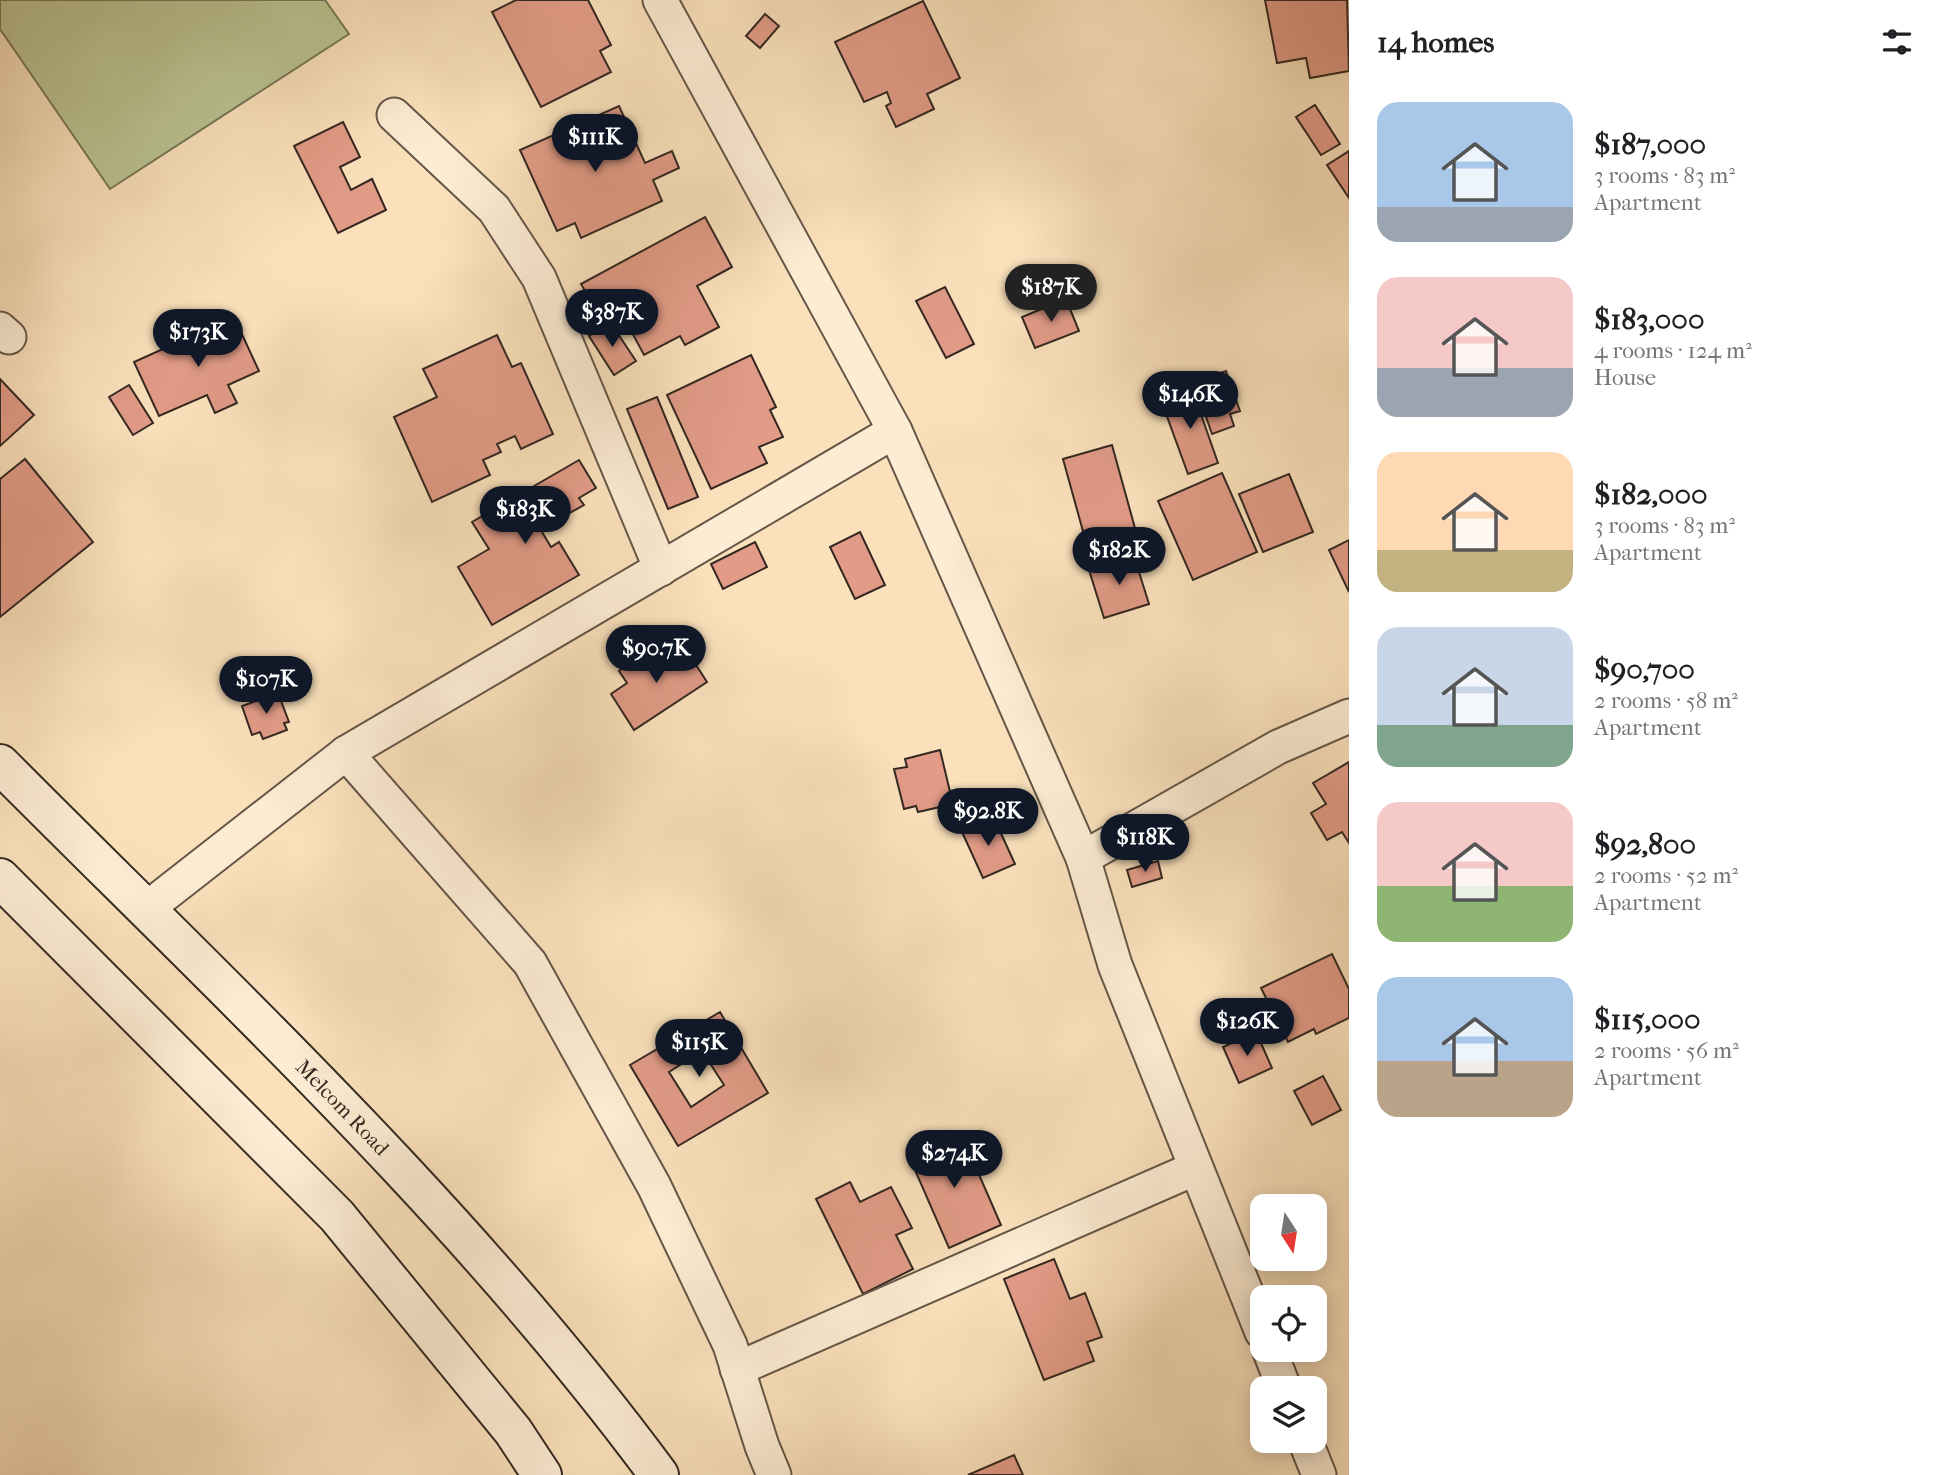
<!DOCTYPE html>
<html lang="en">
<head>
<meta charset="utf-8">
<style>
	:root { --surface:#fff; --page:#f2f2f2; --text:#202124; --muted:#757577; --accent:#111827 }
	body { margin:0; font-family:"IM FELL French Canon",serif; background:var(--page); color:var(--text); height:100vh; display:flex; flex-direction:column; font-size:26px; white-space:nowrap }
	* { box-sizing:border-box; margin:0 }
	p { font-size:23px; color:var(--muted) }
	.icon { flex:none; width:38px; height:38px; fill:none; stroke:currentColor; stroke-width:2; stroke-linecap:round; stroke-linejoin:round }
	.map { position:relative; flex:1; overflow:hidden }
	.sheet { display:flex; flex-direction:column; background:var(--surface); width:595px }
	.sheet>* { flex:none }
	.needle { width:46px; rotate:168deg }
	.tools { position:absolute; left:1250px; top:1194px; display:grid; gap:14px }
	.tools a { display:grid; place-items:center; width:77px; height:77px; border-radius:14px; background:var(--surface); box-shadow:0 4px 18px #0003; font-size:35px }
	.price { position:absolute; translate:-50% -60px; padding:0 16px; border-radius:24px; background:var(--accent); color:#fff; font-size:23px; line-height:46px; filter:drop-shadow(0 2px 4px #0008) }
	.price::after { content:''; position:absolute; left:50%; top:42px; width:21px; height:16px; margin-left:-10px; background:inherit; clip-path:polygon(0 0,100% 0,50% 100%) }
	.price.current { background:#222; color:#fff }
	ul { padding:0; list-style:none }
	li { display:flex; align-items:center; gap:21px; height:175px; padding:0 28px }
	li span { display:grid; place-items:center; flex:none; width:196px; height:140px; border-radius:21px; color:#555 }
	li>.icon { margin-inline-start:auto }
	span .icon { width:84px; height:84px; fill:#fffc; stroke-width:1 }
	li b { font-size:30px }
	h2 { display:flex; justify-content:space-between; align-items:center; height:84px; padding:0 28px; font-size:30px }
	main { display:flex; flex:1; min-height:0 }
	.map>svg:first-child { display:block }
</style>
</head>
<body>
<main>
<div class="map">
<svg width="1349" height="1475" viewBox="0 0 1349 1475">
	<rect width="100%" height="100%" fill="#fae1bc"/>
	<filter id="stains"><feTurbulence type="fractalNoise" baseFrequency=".00286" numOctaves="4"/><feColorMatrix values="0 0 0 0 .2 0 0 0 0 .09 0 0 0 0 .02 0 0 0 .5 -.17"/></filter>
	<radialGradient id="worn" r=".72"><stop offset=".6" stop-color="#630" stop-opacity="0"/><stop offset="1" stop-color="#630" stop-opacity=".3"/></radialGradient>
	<polygon fill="#bbc393" stroke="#77765a" stroke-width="2" points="0,0 325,0 349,34 110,189 0,29"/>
	<g fill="#e19b87" stroke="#332821" stroke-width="2" fill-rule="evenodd">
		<polygon points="516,0 588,0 611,45 600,51 611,72 541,107 492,12"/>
		<polygon points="1265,0 1347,0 1349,71 1310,78 1306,58 1277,63"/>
		<polygon points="923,1 960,78 927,94 934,109 896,127 886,106 891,103 887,92 864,102 835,42"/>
		<polygon points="765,14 779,26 760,48 746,36"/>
		<polygon points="1315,105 1340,144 1321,155 1296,117"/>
		<polygon points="619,106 645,163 672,151 679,168 653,180 662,201 581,238 575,223 557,231 520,150"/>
		<polygon points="343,122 360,157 340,167 351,190 372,179 386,210 338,233 294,146"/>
		<polygon points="1349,151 1349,198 1327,165"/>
		<polygon points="705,217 732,267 697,286 719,327 685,345 680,336 644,355 613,297 594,307 581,284"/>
		<polygon points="945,287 974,344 946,358 916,301"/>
		<polygon points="1066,299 1079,331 1035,348 1022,317"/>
		<polygon points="234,317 259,371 228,385 237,403 215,413 207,395 159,416 134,362"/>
		<polygon points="610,322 636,361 614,375 589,336"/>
		<polygon points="497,335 512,367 521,363 553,434 521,449 515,436 497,444 501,452 483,460 490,475 432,502 394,417 437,397 423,369"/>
		<polygon points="751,355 776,407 770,410 783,437 759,447 767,463 711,489 667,395"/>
		<polygon points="1226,371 1240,411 1230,414 1234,426 1212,434 1194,382"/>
		<polygon points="0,379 34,415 0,446"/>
		<polygon points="129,385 153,423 133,435 109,397"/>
		<polygon points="1192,389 1218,463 1188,474 1161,400"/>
		<polygon points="657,397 698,497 668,509 627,409"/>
		<polygon points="1112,445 1138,539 1089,553 1063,459"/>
		<polygon points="25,459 93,542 0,617 0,479"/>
		<polygon points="579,460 596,488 579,498 584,505 550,524 546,517 536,522 551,547 559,542 579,575 492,625 458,567 489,549 472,522"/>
		<polygon points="1222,473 1257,552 1193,580 1158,501"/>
		<polygon points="1289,474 1313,532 1263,552 1239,494"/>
		<polygon points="860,532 885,585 855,599 830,547"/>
		<polygon points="1349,540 1349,592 1329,550"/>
		<polygon points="755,542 767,567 723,589 711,564"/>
		<polygon points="1134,556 1149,604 1104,618 1089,570"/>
		<polygon points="656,647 665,661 685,648 707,682 634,730 611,694 627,683 619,671"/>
		<polygon points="278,693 289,722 284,723 287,730 263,739 260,732 252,735 242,706"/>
		<polygon points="940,750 953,804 918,812 916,806 904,809 894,769 907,767 905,759"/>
		<polygon points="1349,762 1349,843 1342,832 1327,840 1311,813 1326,804 1313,783"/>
		<polygon points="994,818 1015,864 983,878 962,832"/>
		<polygon points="1158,861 1162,878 1132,887 1127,870"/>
		<polygon points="1332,954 1349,989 1349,1018 1316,1034 1314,1029 1288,1042 1261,988"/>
		<path d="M720,1012L768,1093L678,1146L630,1065ZM702,1051L724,1085L691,1107L669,1072Z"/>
		<polygon points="1256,1032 1272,1068 1239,1083 1223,1047"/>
		<polygon points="1323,1076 1341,1110 1312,1125 1294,1091"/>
		<polygon points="960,1131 1001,1225 949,1248 908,1154"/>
		<polygon points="850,1182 860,1202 891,1187 912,1228 896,1235 913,1269 863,1294 816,1199"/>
		<polygon points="1054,1259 1070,1299 1085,1293 1102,1337 1087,1342 1094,1361 1044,1380 1004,1279"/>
		<polygon points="1014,1455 1023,1475 968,1475"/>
	</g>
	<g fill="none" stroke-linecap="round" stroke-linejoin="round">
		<defs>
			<g id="minor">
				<polyline points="660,0 895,431 1083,858 1115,965 1262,1332"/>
				<polyline points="394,115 494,209 539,278 661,569"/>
				<polyline points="0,329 9,337"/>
				<polyline points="346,753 530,963 654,1186 730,1345 762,1446 774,1475"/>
				<polyline points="1083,858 1278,747 1349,716"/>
				<polyline points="145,910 346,753 895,431"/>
				<polyline points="1269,1349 1284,1388"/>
				<polyline points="737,1369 1196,1168"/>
				<polyline points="1305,1440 1319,1475"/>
			</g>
			<g id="secondary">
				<path id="s1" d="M0,764C228,993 467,1215 659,1475"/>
				<polyline points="0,878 337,1216 513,1431 542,1475"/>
			</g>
		</defs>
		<use href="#minor" stroke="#655648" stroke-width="37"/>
		<use href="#secondary" stroke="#332821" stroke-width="42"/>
		<use href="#minor" stroke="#fcecd3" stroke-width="33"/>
		<use href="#secondary" stroke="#fcecd3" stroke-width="38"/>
	</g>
	<g text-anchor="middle" stroke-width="5" stroke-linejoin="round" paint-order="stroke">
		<g font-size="21" fill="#332821" stroke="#fcecd3">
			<text dy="7" stroke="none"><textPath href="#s1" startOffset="485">Melcom Road</textPath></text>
		</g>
	</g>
	<rect width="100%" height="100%" filter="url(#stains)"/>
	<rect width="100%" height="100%" fill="url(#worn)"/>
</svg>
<div class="tools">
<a><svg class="needle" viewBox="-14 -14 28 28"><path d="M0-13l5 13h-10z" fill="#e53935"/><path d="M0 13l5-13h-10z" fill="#757577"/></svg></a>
<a><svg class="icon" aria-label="locate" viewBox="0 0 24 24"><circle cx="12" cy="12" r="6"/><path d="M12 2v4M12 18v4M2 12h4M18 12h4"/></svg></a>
<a><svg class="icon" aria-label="layers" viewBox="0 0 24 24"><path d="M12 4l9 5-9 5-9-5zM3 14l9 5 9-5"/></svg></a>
</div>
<b class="price" style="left:595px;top:174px">$111K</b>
<b class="price current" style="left:1051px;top:324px">$187K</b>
<b class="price" style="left:612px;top:349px">$387K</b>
<b class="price" style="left:198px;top:369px">$173K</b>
<b class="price" style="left:1190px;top:431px">$146K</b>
<b class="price" style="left:525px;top:546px">$183K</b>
<b class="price" style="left:1119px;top:587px">$182K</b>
<b class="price" style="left:656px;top:685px">$90.7K</b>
<b class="price" style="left:266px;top:716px">$107K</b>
<b class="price" style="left:988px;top:848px">$92.8K</b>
<b class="price" style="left:1145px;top:874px">$118K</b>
<b class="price" style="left:1247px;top:1058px">$126K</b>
<b class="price" style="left:699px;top:1079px">$115K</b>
<b class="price" style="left:954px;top:1190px">$274K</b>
</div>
<section class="sheet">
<h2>14 homes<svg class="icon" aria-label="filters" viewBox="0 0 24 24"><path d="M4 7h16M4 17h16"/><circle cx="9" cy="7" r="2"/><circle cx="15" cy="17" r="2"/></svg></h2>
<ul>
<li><span style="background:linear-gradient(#a9c7e8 75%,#9aa5b1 0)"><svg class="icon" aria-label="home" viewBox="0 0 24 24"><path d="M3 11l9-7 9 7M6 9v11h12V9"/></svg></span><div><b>$187,000</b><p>3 rooms · 83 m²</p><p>Apartment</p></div></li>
<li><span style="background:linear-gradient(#f6c9c9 65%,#9aa5b1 0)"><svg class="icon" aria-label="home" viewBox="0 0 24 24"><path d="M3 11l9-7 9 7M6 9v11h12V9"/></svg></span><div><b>$183,000</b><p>4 rooms · 124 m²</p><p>House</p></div></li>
<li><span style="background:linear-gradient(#ffd9b3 70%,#c2b280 0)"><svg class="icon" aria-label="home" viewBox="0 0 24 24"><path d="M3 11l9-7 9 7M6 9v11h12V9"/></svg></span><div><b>$182,000</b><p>3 rooms · 83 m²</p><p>Apartment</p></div></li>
<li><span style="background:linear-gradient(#c9d6e8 70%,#7fa58c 0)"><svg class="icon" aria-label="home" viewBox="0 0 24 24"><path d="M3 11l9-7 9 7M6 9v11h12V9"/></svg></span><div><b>$90,700</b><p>2 rooms · 58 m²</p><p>Apartment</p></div></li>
<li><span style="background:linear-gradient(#f6c9c9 60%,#8fb573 0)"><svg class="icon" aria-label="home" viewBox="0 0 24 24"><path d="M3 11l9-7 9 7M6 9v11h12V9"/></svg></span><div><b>$92,800</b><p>2 rooms · 52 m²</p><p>Apartment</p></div></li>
<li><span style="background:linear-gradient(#a9c7e8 60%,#b9a48a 0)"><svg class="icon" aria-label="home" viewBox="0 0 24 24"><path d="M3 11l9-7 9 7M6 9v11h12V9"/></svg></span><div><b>$115,000</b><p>2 rooms · 56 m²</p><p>Apartment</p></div></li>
</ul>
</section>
</main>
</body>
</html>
